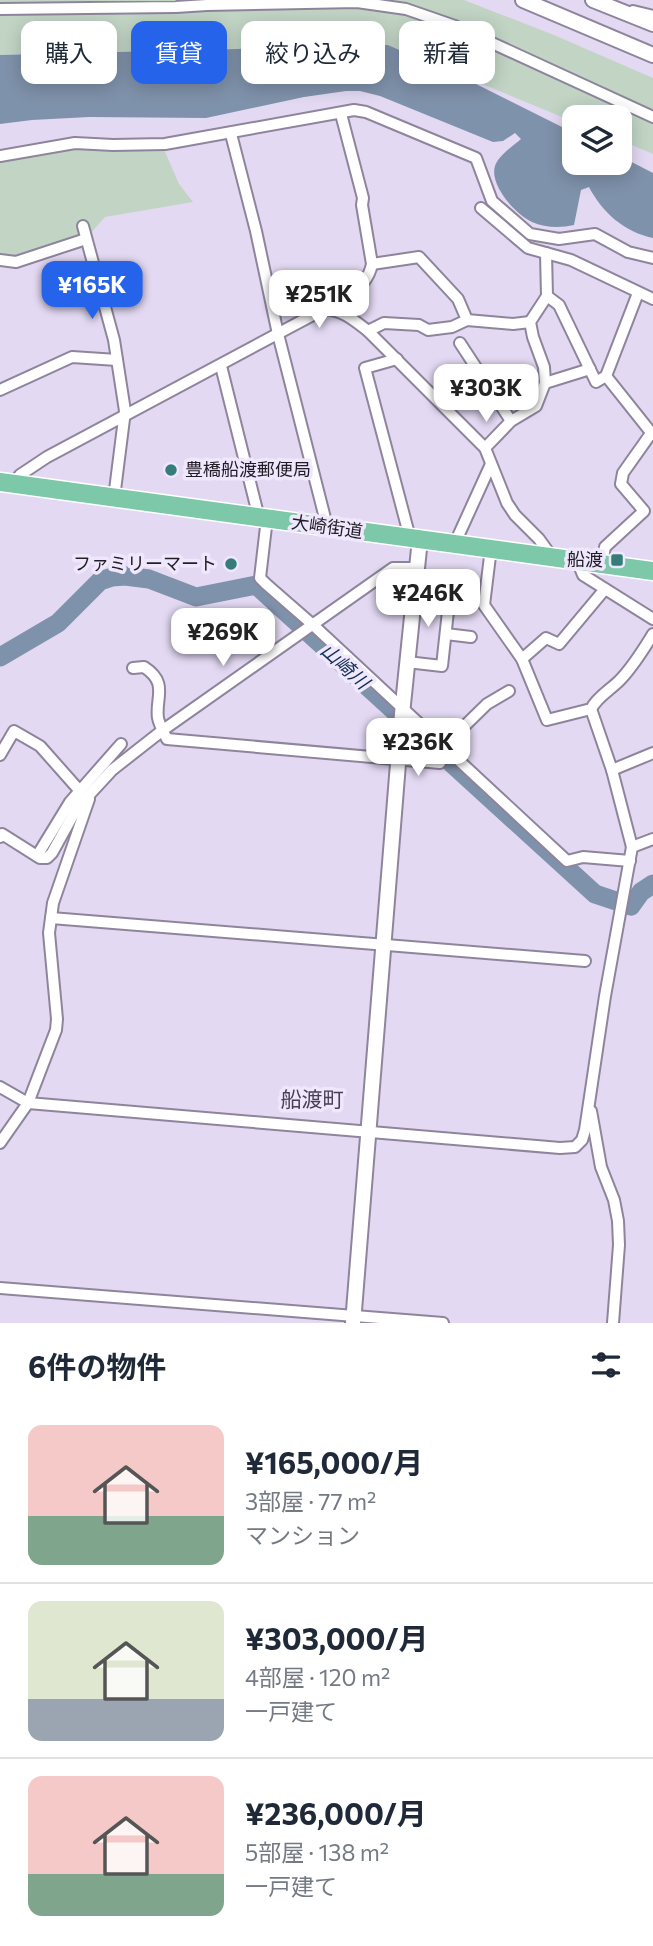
<!DOCTYPE html>
<html lang="ja">
<head>
<meta charset="utf-8">
<style>
	:root { --surface:#fff; --page:#f6f6f7; --text:#1f2937; --muted:#747a83; --line:#e0e1e3; --accent:#2563eb }
	body { margin:0; font-family:Commissioner,"Noto Sans JP",sans-serif; background:var(--page); color:var(--text); height:100vh; display:flex; flex-direction:column; font-size:26px; white-space:nowrap }
	* { box-sizing:border-box; margin:0 }
	p { font-size:23px; color:var(--muted) }
	.icon { flex:none; width:38px; height:38px; fill:none; stroke:currentColor; stroke-width:2; stroke-linecap:round; stroke-linejoin:round }
	.map { position:relative; height:1323px; overflow:hidden }
	.panel { display:flex; flex-direction:column; background:var(--surface); flex:1 }
	.panel>* { flex:none }
	.hud { position:absolute; left:21px; top:21px; width:612px; height:63px; display:flex; gap:14px }
	.tools { position:absolute; left:562px; top:105px; display:grid; gap:14px }
	.tools a { display:grid; place-items:center; width:70px; height:70px; border-radius:14px; background:var(--surface); box-shadow:0 4px 18px #0003; font-size:35px }
	.price { position:absolute; translate:-50% -60px; padding:0 16px; border-radius:14px; background:#fff; color:#222; font-size:23px; line-height:46px; filter:drop-shadow(0 2px 4px #0008) }
	.price::after { content:''; position:absolute; left:50%; top:42px; width:21px; height:16px; margin-left:-10px; background:inherit; clip-path:polygon(0 0,100% 0,50% 100%) }
	.price.selected { background:var(--accent); color:#fff }
	ul { padding:0; list-style:none }
	li { display:flex; align-items:center; gap:21px; height:175px; padding:0 28px }
	li+li { border-top:2px solid var(--line) }
	li span { display:grid; place-items:center; flex:none; width:196px; height:140px; border-radius:14px; color:#555 }
	li>.icon { margin-inline-start:auto }
	span .icon { width:84px; height:84px; fill:#fffc; stroke-width:1 }
	li b { font-size:30px }
	h2 { display:flex; justify-content:space-between; align-items:center; height:84px; padding:0 28px; font-size:30px }
	.chip { padding:0 24px; border-radius:14px; background:var(--surface); box-shadow:0 4px 18px #0003; font-size:24px; line-height:63px }
	.chip.selected { background:var(--accent); color:#fff }
	.map>svg:first-child { display:block }
</style>
</head>
<body>
<div class="map">
<svg width="653" height="1323" viewBox="0 0 653 1323">
	<rect width="100%" height="100%" fill="#e3d9f3"/>
	<g fill="#c2d5c5">
		<polygon points="0,0 464,0 554,35 653,78 653,154 620,140 620,117 574,117 574,122 388,45 0,55"/>
		<polygon points="75,147 163,147 179,184 193,202 105,217 90,234 20,258 0,258 0,159"/>
	</g>
	<path fill="#7f92ab" d="M388,45L468,80L574,133V163H620V156L653,173V238C624,232 602,212 589,187L581,190L574,225C561,228 545,228 532,222C516,215 489,185 495,166C498,156 513,146 521,139L515,133L503,141L493,142L380,96L360,91H346L304,97L206,118L89,117L32,120L0,124V55Z"/>
	<g fill="none" stroke-linecap="round" stroke-linejoin="round">
		<polyline stroke="#7f92ab" stroke-width="19" points="0,657 58,623 100,581 112,577 125,576 149,579 196,597 256,585 595,894 631,906 641,892 653,884"/>
		<defs>
			<g id="minor">
				<polyline points="0,9 176,7 207,5 357,2 406,9 455,26 653,117"/>
				<polyline points="633,11 653,16"/>
				<polyline points="231,134 256,231 278,334 327,526"/>
				<polyline points="0,156 75,143 113,145 165,144 354,110 366,112 476,158 492,201 530,234 559,239 595,234 628,252 653,258"/>
				<polyline points="481,208 528,248 571,260 653,299"/>
				<polyline points="83,226 114,340 125,411 114,498"/>
				<polyline points="0,260 16,262 86,239"/>
				<polyline points="372,264 419,257 458,299 467,320"/>
				<polyline points="547,296 559,305 596,382 606,376 638,293"/>
				<path d="M336,310C350,295 368,285 372,264L362,205L363,198L341,114"/>
				<polyline points="368,331 384,323 419,325 428,330 452,327 467,320 513,324 530,322"/>
				<polyline points="460,343 511,421"/>
				<polyline points="397,359 365,368 410,538"/>
				<polyline points="221,366 259,518"/>
				<polyline points="606,376 653,435"/>
				<polyline points="545,383 590,369"/>
				<polyline points="0,390 72,357 117,360"/>
				<polyline points="485,448 511,421 536,406 545,383 544,367 533,337 530,322 547,296 546,253"/>
				<path d="M13,484L20,475L47,457L324,309C343,310 354,320 368,331L485,448L507,503L515,515L539,539L552,557"/>
				<polyline points="267,518 260,578 266,584 313,625 567,861 583,857 630,861"/>
				<polyline points="455,543 491,464"/>
				<path d="M491,548L484,605L522,659L547,720L591,709C597,697 610,690 619,681C633,667 643,650 653,634"/>
				<polyline points="577,560 583,575 653,619"/>
				<polyline points="602,563 605,547 644,511 621,484 623,473 652,432"/>
				<polyline points="446,634 471,637"/>
				<polyline points="522,659 546,638 559,644 605,589"/>
				<polyline points="407,662 442,666 449,602 413,598"/>
				<path d="M133,668L144,667C169,683 155,698 158,718C159,724 164,733 167,739L440,763"/>
				<polyline points="591,709 612,770 632,847"/>
				<polyline points="443,747 487,704 509,691"/>
				<polyline points="0,755 14,731 40,746 79,790"/>
				<polyline points="612,770 653,753"/>
				<polyline points="0,837 2,834 40,858 47,858 52,853 77,808 112,770 163,730 393,568 417,568"/>
				<polyline points="37,856 70,802 121,744"/>
				<polyline points="51,918 585,961"/>
				<polyline points="0,1087 28,1103 560,1148 575,1147 582,1140 585,1130 605,996 632,847 653,839"/>
				<polyline points="591,1111 601,1167 614,1200 618,1221 619,1245 613,1323"/>
				<polyline points="0,1143 28,1103 56,1030 57,1019 49,933 53,903 89,799"/>
				<polyline points="0,1288 443,1323"/>
			</g>
			<g id="tertiary">
				<polyline points="523,0 653,55"/>
				<polyline points="593,0 653,24"/>
				<polyline points="353,1323 402,714 420,539"/>
			</g>
			<polyline id="primary" points="0,482 653,571"/>
		</defs>
		<use href="#minor" stroke="#8e859c" stroke-width="14"/>
		<use href="#tertiary" stroke="#8e859c" stroke-width="18"/>
		<use href="#primary" stroke="#fff" stroke-width="21"/>
		<use href="#minor" stroke="#fff" stroke-width="10"/>
		<use href="#tertiary" stroke="#fff" stroke-width="14"/>
		<use href="#primary" stroke="#7dc8a8" stroke-width="18"/>
	</g>
	<g fill="#347d7a" stroke="#efe7fc" stroke-width="2.5">
		<circle cx="171" cy="470" r="7"/>
		<rect x="610" y="553" width="14" height="14" rx="3.5"/>
		<circle cx="231" cy="564" r="7"/>
	</g>
	<g text-anchor="middle" stroke-width="7" stroke-linejoin="round" paint-order="stroke">
		<g font-size="18" fill="#211d27" stroke="#efe7fc" text-anchor="end">
			<text x="185" y="476" text-anchor="start">豊橋船渡郵便局</text>
			<text x="603" y="566">船渡</text>
			<text x="217" y="570">ファミリーマート</text>
		</g>
		<g font-size="18" fill="#211d27" stroke="#efe7fc">
			<text transform="translate(327 527) rotate(8)" y="6">大崎街道</text>
		</g>
		<g font-size="19" font-style="italic" fill="#122f52" stroke="#efe7fc">
			<text transform="translate(345 666) rotate(42)" y="7">山崎川</text>
		</g>
		<g font-size="21" fill="#494055" stroke="#efe7fc">
			<text x="312" y="1107">船渡町</text>
		</g>
	</g>
</svg>
<div class="tools">
<a><svg class="icon" aria-label="layers" viewBox="0 0 24 24"><path d="M12 4l9 5-9 5-9-5zM3 14l9 5 9-5"/></svg></a>
</div>
<b class="price selected" style="left:92px;top:321px">¥165K</b>
<b class="price" style="left:319px;top:330px">¥251K</b>
<b class="price" style="left:486px;top:424px">¥303K</b>
<b class="price" style="left:428px;top:629px">¥246K</b>
<b class="price" style="left:223px;top:668px">¥269K</b>
<b class="price" style="left:418px;top:778px">¥236K</b>
<div class="hud">
<a class="chip">購入</a>
<a class="chip selected">賃貸</a>
<a class="chip">絞り込み</a>
<a class="chip">新着</a>
</div>
</div>
<section class="panel">
<h2>6件の物件<svg class="icon" aria-label="filters" viewBox="0 0 24 24"><path d="M4 7h16M4 17h16"/><circle cx="9" cy="7" r="2"/><circle cx="15" cy="17" r="2"/></svg></h2>
<ul>
<li><span style="background:linear-gradient(#f6c9c9 65%,#7fa58c 0)"><svg class="icon" aria-label="home" viewBox="0 0 24 24"><path d="M3 11l9-7 9 7M6 9v11h12V9"/></svg></span><div><b>¥165,000/月</b><p>3部屋 · 77 m²</p><p>マンション</p></div></li>
<li><span style="background:linear-gradient(#dfe7d0 70%,#9aa5b1 0)"><svg class="icon" aria-label="home" viewBox="0 0 24 24"><path d="M3 11l9-7 9 7M6 9v11h12V9"/></svg></span><div><b>¥303,000/月</b><p>4部屋 · 120 m²</p><p>一戸建て</p></div></li>
<li><span style="background:linear-gradient(#f6c9c9 70%,#7fa58c 0)"><svg class="icon" aria-label="home" viewBox="0 0 24 24"><path d="M3 11l9-7 9 7M6 9v11h12V9"/></svg></span><div><b>¥236,000/月</b><p>5部屋 · 138 m²</p><p>一戸建て</p></div></li>
</ul>
</section>
</body>
</html>
